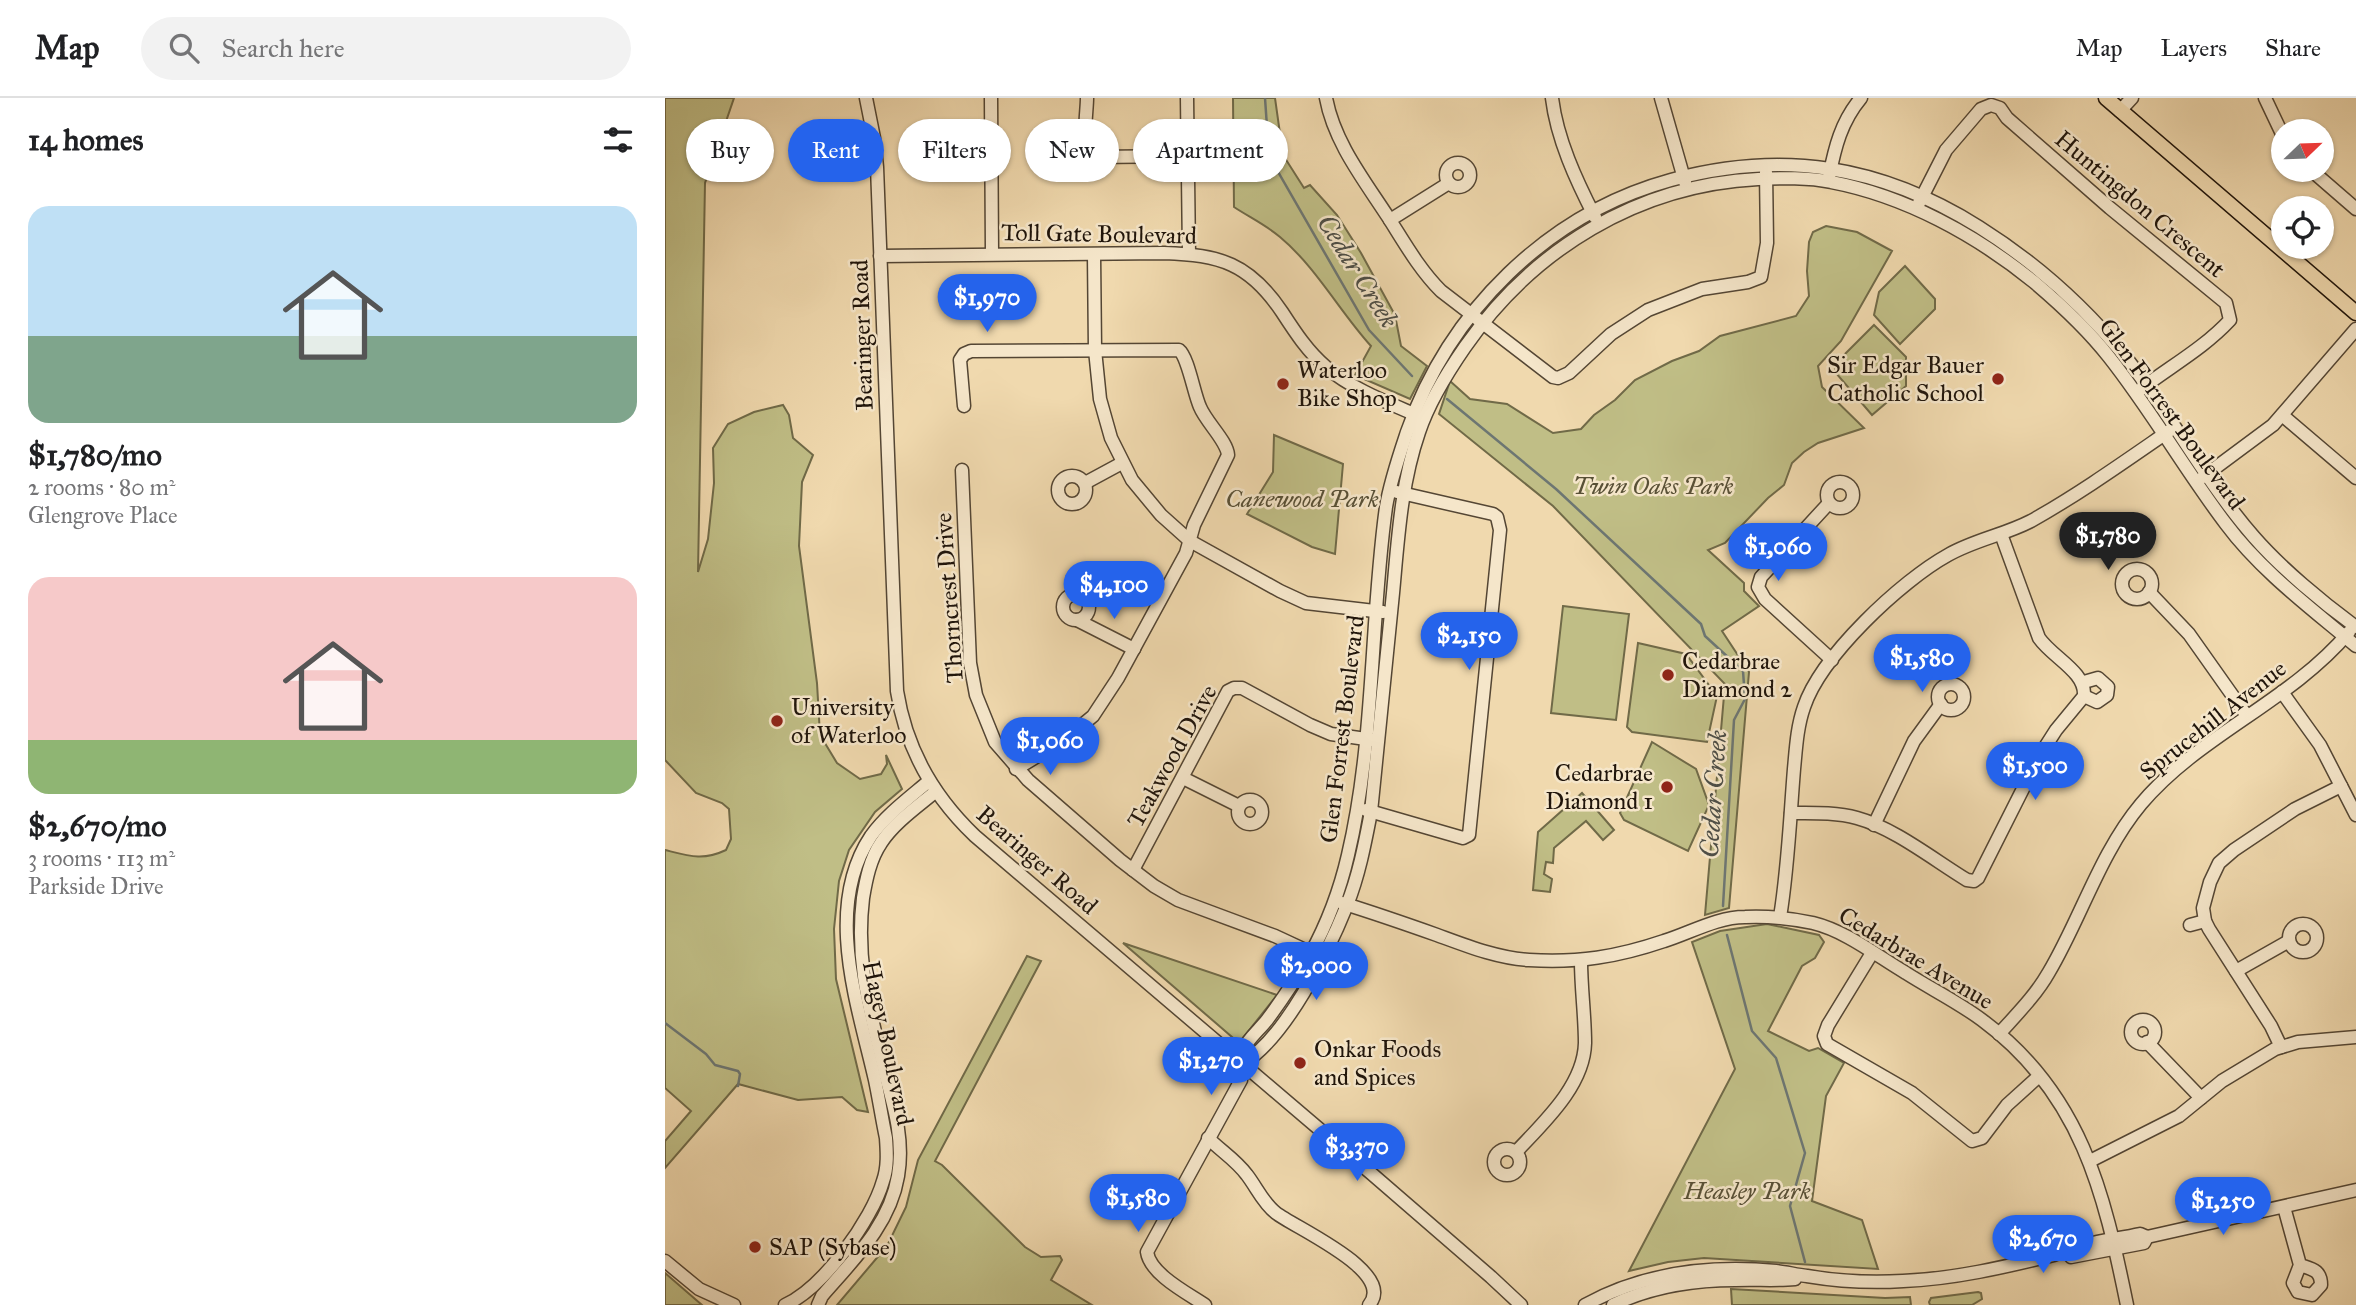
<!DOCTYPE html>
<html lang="en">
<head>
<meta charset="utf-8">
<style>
	:root { --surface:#fff; --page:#f2f2f2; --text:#202124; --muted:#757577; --line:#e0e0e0; --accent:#2563eb }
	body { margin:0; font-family:"IM FELL Great Primer",serif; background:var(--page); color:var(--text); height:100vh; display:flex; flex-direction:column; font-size:26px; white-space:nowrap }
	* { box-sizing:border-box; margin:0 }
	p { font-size:23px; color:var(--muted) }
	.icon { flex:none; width:38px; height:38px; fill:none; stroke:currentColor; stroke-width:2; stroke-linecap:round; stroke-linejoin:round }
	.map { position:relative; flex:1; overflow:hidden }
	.drawer { display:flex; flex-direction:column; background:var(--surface); width:665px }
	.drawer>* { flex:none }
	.top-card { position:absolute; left:21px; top:21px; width:665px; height:63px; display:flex; gap:14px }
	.needle { width:46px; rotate:67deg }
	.tools { position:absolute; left:1606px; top:21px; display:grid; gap:14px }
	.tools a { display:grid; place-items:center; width:63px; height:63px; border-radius:50%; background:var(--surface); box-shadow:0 2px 5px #0004; font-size:35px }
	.price { position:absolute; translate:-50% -60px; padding:0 16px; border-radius:24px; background:var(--accent); color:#fff; font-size:23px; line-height:46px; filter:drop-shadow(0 2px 4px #0008) }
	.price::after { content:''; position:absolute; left:50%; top:42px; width:21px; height:16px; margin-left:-10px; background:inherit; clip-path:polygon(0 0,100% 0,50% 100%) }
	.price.current { background:#222; color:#fff }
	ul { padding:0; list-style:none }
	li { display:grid; align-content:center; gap:14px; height:371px; padding:0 28px }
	li span { display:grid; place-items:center; height:217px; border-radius:21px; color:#555 }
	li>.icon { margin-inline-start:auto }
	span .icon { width:126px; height:126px; fill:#fffc; stroke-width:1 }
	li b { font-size:30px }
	h2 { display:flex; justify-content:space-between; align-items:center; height:84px; padding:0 28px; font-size:30px }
	.tag { padding:0 24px; border-radius:32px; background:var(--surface); box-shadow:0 2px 5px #0004; font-size:24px; line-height:63px }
	.tag.current { background:var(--accent); color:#fff }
	header { display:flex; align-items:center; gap:42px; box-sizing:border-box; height:98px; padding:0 35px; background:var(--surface); border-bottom:2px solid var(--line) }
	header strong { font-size:33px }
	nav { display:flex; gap:38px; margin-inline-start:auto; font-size:24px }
	.search { width:490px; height:63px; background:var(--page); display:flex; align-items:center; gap:18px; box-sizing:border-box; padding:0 24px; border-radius:38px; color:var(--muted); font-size:26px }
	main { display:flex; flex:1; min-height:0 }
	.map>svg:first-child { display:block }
</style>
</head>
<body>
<header>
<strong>Map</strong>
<div class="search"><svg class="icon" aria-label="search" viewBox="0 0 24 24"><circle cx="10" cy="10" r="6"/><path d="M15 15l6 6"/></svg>Search here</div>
<nav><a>Map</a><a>Layers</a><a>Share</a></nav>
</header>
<main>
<section class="drawer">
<h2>14 homes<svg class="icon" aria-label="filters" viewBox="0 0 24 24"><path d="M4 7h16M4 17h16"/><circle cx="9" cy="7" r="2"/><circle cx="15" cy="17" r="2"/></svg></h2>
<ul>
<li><span style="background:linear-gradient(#bfe0f5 60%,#7fa58c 0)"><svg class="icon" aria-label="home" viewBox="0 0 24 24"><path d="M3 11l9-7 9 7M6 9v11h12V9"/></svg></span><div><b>$1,780/mo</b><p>2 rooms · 80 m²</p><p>Glengrove Place</p></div></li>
<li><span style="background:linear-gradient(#f6c9c9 75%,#8fb573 0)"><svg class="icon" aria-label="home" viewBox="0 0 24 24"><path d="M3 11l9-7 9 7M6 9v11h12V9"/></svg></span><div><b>$2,670/mo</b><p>3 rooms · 113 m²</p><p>Parkside Drive</p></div></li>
</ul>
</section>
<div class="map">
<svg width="1691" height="1207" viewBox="0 0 1691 1207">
	<rect width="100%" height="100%" fill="#f0d9ae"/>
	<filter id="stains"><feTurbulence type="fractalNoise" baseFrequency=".00286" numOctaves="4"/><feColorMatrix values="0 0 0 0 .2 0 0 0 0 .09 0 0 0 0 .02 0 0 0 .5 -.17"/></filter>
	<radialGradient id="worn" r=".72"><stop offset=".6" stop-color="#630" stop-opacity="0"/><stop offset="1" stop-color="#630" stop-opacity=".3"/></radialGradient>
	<g fill="#c0be86" stroke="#706a48" stroke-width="2">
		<path d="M0,0H69L40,85L33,474L43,441L49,385L48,350L63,326L89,314L118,307L124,317L128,340L148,357L137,384L134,448L152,585L155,637L172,665L195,681L216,676L222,666L221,657L237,691L210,714L184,752L174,783L169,831L171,881L203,1014L192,1012L177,999L133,1002L73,986L0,1070V1043L26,1013L0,990V752C24,758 38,763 61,752L66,741L64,711L57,705L31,695L0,662Z"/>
		<path d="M568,0H610L618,57L639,90L645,87L672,117L696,155L730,217L736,248L762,268L745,301L690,277L706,248C675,214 651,169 615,139C601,127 584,119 569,109Z"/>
		<polygon points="1161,128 1192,134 1227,153 1176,243 1153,268 1157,289 1199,330 1153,345 1139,354 1127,365 1119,387 1103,400 1060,445 1043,452 1079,485 1079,493 1094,508 1057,533 1084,574 1064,810 1040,817 1060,586 888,408 774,316 785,283 805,301 842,306 888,335 916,331 929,317 950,302 970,282 1007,263 1034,253 1055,238 1131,218 1144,198 1142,173 1144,144 1148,134"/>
		<polygon points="1240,168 1270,201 1270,211 1235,246 1209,217 1214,194"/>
		<polygon points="1209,227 1241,259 1241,288 1207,317 1170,274 1170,266"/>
		<polygon points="609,337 678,366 670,456 647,449 582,416 608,374"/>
		<polygon points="898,508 964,516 951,622 886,615"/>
		<polygon points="973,545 1021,556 1052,598 1042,644 967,634 962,629"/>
		<polygon points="987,644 1031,671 1044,707 1023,753 959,722 955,715"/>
		<polygon points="917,695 949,732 938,742 921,723 889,750 888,765 881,764 879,776 887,781 885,794 868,792 873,734"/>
		<polygon points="1102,826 1154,837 1159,844 1150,860 1137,868 1103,933 1144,953 1153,950 1179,965 1161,998 1147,1103 1197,1122 1213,1171 1039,1160 1003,1164 964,1173 1070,971 1027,844 1055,833"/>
		<polygon points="458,845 612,897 574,945"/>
		<polygon points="362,858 376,863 270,1063 277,1067 360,1149 376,1159 395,1158 397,1162 386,1182 427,1207 172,1207 222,1148 241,1109 253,1062"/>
		<polygon points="0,1175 37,1207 0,1207"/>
		<polygon points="1066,1191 1220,1200 1245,1199 1246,1207 1067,1207"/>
		<polygon points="1313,1194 1316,1195 1317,1201 1307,1207 1265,1207 1264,1204 1266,1200"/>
	</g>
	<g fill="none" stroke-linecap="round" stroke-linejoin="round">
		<g stroke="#6d7672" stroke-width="2.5">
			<polyline points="600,0 604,58 704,232 747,278"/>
			<polyline points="782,301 891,391 1036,526 1040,538 1078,573 1080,601 1069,622 1058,808"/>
			<polyline points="1062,837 1087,933 1111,960 1140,1055 1125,1108 1140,1164"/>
			<polyline points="0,925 41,956 50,967 73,973 75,976 73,988"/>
		</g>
		<defs>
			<g id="minor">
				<path d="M201,0L209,40L212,69L232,593C241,651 268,698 310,738L707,1076L826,1179L856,1207"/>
				<polyline points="326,0 327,155"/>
				<path d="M422,0C422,17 415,48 430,59L522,58"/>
				<polyline points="522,0 524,156"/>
				<path d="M661,0C669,44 699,82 723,119C739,144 754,171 776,193L888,279L893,280L904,275L946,236L983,212L1037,191L1083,184L1096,179L1102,145L1101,74"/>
				<path d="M887,0C892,41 911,82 930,119"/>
				<polyline points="996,0 1020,84"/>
				<polyline points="1600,0 1619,40"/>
				<polyline points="1455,13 1467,0"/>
				<circle cx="793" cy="77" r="12"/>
				<polyline points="1646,72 1691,111"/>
				<path d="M1164,79C1170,49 1176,24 1196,0"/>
				<path d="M1254,105L1281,52L1316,11L1326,7L1335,10L1342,20L1445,110L1561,205L1565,222C1539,250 1506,268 1476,291"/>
				<polyline points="725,122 784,85"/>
				<polyline points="429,157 430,252 435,301 446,340 467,382 496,417 525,443 615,493 641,505 718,514"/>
				<path d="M215,158L499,155C555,157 584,165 617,214C630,234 643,254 661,269C688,292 724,305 756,319"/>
				<path d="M299,308L295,262L299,256L306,253L514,252C523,259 529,296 535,309C541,324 562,343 563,357L529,427L521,455L453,580L428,618L399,642L351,671"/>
				<polyline points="1617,317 1691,380"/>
				<polyline points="297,372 305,565 311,597 330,644 363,682 455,762 489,788 513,802 610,838 653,858"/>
				<circle cx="407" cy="392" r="14"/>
				<polyline points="1538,379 1608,327 1691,231"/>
				<circle cx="1175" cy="397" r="13"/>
				<polyline points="420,385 457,365"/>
				<polyline points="1164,405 1096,479 1093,489 1100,501 1167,562"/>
				<circle cx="1472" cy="486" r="15"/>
				<polyline points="1484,494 1524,536 1582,618"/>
				<circle cx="411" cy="509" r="13"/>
				<polyline points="412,522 469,551"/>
				<polyline points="1419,584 1433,580 1443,589 1442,597 1432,604 1419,598"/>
				<circle cx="1286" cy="599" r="13"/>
				<polyline points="1617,594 1655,647 1691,717"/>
				<polyline points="518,680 574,708"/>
				<circle cx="585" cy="714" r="12"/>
				<polyline points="701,712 798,740 804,737 835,432 832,419 828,416 732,394"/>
				<path d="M1126,715C1147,715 1171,714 1192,720C1229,730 1269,762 1302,782L1309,783L1313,780L1375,657L1391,632L1419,598C1421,574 1388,560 1374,540L1336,436"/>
				<polyline points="1209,727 1249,643 1276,606"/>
				<polyline points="468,772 563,593 569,590 577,590 645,627 666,636 708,642"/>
				<path d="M677,805C709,815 741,826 772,837C802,848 832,860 864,862C913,865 952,859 999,843C1025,835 1052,819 1080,819C1103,818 1125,820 1148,825C1181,833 1212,858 1241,875C1266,891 1293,904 1317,922C1416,995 1439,1094 1462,1207"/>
				<path d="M1115,819C1123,771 1125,720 1129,671C1131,650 1132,629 1139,609C1156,558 1236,483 1283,457C1309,442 1339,437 1366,423C1414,396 1459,364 1504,333"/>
				<circle cx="1638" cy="840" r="14"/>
				<polyline points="1525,827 1540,823"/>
				<polyline points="1207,855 1163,927 1159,938 1162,946 1247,995 1307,1043 1317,1040 1342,1007 1374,978"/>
				<polyline points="1571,873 1624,843"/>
				<circle cx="1478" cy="934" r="12"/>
				<path d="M1334,936C1352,916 1371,897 1384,874C1416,820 1435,755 1476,706C1534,637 1625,604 1684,534"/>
				<polyline points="1482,944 1536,1000"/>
				<polyline points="1616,949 1606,928 1544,831 1540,823 1538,810 1545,784 1554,765 1569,752 1630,711 1676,688"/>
				<path d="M577,966C621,940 663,854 682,807C694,777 700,745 706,714C713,641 720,568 728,495C733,441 736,386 754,334C764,304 782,275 800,249C868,151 973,87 1093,81C1117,80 1143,79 1166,84C1240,98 1311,137 1369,184C1395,206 1423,232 1444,259C1486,312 1520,372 1561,426C1596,473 1646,510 1691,548"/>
				<path d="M543,1040C556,1053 571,1062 582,1077C592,1090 598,1105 611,1115C632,1131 732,1174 704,1207"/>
				<circle cx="842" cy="1064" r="13"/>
				<path d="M851,1054C878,1025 919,988 920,945C920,918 916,890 916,863"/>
				<polyline points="1425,1063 1514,1018 1557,983 1610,951 1633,944 1691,939"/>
				<path d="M1619,1109L1635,1167L1628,1185L1633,1194L1647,1197L1656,1187C1656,1172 1647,1171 1635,1167"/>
				<polyline points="1406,1159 1479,1145 1482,1139"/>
				<polyline points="0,1163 34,1191 69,1207"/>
				<path d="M120,1207C158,1190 207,1122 218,1083C223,1069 222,1054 221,1040C217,1021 214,1001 210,982C193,907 158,810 206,738C221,717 244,700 264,683"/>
				<path d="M153,1207L157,1198C188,1162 225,1127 233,1078C239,1044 230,1012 221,979C206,916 190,866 198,800C201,782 205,761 216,745C229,725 252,709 270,694"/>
				<path d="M540,1207C522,1195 485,1176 482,1154L576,982C577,973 576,961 578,952C582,942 595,931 602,922C617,902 632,879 645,857C662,826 675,792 683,757C710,643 705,524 721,409C725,384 734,358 742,334C784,214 882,116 1006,82C1118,52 1215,67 1314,129C1368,163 1418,207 1459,257C1505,315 1540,383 1589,439C1616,470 1658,505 1691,529"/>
				<path d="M920,1207C978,1175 1045,1167 1111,1173C1121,1174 1132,1177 1142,1178C1172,1183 1207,1185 1238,1183C1289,1181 1340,1169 1389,1157C1415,1145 1447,1142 1475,1136L1482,1139L1691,1092"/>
				<path d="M948,1207C985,1189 1029,1182 1070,1182C1090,1181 1110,1183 1130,1181"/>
			</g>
			<polyline id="major" points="1441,0 1691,215"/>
		</defs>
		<use href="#minor" stroke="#544634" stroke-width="15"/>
		<use href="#major" stroke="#20150b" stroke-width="17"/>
		<use href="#minor" stroke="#f5e6ca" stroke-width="12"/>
		<use href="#major" stroke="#f0d9ae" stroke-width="14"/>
	</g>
	<g fill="#8f2418" stroke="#f5e6ca" stroke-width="2.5">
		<circle cx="1333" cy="281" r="7"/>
		<circle cx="618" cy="286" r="7"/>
		<circle cx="1003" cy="577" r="7"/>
		<circle cx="112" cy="623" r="7"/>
		<circle cx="1002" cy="689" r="7"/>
		<circle cx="635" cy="965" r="7"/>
		<circle cx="90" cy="1149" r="7"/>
	</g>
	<g text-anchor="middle" stroke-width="5" stroke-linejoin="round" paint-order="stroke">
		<g font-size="24" fill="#20150b" stroke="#f5e6ca">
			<text transform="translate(1475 106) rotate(40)" y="8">Huntingdon Crescent</text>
			<text transform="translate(434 136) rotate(1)" y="8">Toll Gate Boulevard</text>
			<text transform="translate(197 237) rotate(-92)" y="8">Bearinger Road</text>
			<text transform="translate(1507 316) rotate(54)" y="8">Glen Forrest Boulevard</text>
			<text transform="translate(284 500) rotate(-94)" y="8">Thorncrest Drive</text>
			<text transform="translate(1548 622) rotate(-38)" y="8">Sprucehill Avenue</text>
			<text transform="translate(677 631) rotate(-83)" y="8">Glen Forrest Boulevard</text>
			<text transform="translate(507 658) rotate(-61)" y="8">Teakwood Drive</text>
			<text transform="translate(372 762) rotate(41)" y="8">Bearinger Road</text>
			<text transform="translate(1251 860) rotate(31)" y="8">Cedarbrae Avenue</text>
			<text transform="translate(223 945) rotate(78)" y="8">Hagey Boulevard</text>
		</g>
		<g font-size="24" fill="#20150b" stroke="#f5e6ca" text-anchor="start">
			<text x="1319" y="275" text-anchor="end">Sir Edgar Bauer<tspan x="1319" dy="28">Catholic School</tspan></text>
			<text x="632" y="280">Waterloo<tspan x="632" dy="28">Bike Shop</tspan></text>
			<text x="1017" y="571">Cedarbrae<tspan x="1017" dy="28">Diamond 2</tspan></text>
			<text x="126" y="617">University<tspan x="126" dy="28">of Waterloo</tspan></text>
			<text x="988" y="683" text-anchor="end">Cedarbrae<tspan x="988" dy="28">Diamond 1</tspan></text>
			<text x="649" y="959">Onkar Foods<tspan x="649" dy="28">and Spices</tspan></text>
			<text x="104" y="1157">SAP (Sybase)</text>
		</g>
		<g font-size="24" font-style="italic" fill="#585036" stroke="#f5e6ca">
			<text x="988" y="396">Twin Oaks Park</text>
			<text x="637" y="409">Canewood Park</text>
			<text x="1082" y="1101">Heasley Park</text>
		</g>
		<g font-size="26" font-style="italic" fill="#4d4e47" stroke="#f5e6ca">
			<text transform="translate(693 173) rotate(58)" y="9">Cedar Creek</text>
			<text transform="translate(1048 696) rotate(-86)" y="9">Cedar Creek</text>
		</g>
	</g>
	<rect width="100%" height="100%" filter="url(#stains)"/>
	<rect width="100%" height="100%" fill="url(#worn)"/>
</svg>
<div class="tools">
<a><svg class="needle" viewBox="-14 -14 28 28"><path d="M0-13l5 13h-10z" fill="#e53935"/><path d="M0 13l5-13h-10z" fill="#757577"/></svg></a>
<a><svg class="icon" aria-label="locate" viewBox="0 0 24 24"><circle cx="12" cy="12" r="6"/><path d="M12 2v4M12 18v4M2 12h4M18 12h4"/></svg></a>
</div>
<b class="price" style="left:322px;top:236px">$1,970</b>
<b class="price current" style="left:1443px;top:474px">$1,780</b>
<b class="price" style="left:1113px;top:485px">$1,060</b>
<b class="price" style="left:449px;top:523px">$4,100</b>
<b class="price" style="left:804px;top:574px">$2,150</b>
<b class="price" style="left:1257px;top:596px">$1,580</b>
<b class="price" style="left:385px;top:679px">$1,060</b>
<b class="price" style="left:1370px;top:704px">$1,500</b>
<b class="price" style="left:651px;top:904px">$2,000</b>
<b class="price" style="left:546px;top:999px">$1,270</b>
<b class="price" style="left:692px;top:1085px">$3,370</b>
<b class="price" style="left:473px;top:1136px">$1,580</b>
<b class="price" style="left:1558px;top:1139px">$1,250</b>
<b class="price" style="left:1378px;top:1177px">$2,670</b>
<div class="top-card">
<a class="tag">Buy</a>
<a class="tag current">Rent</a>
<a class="tag">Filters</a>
<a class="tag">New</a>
<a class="tag">Apartment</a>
</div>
</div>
</main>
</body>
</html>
